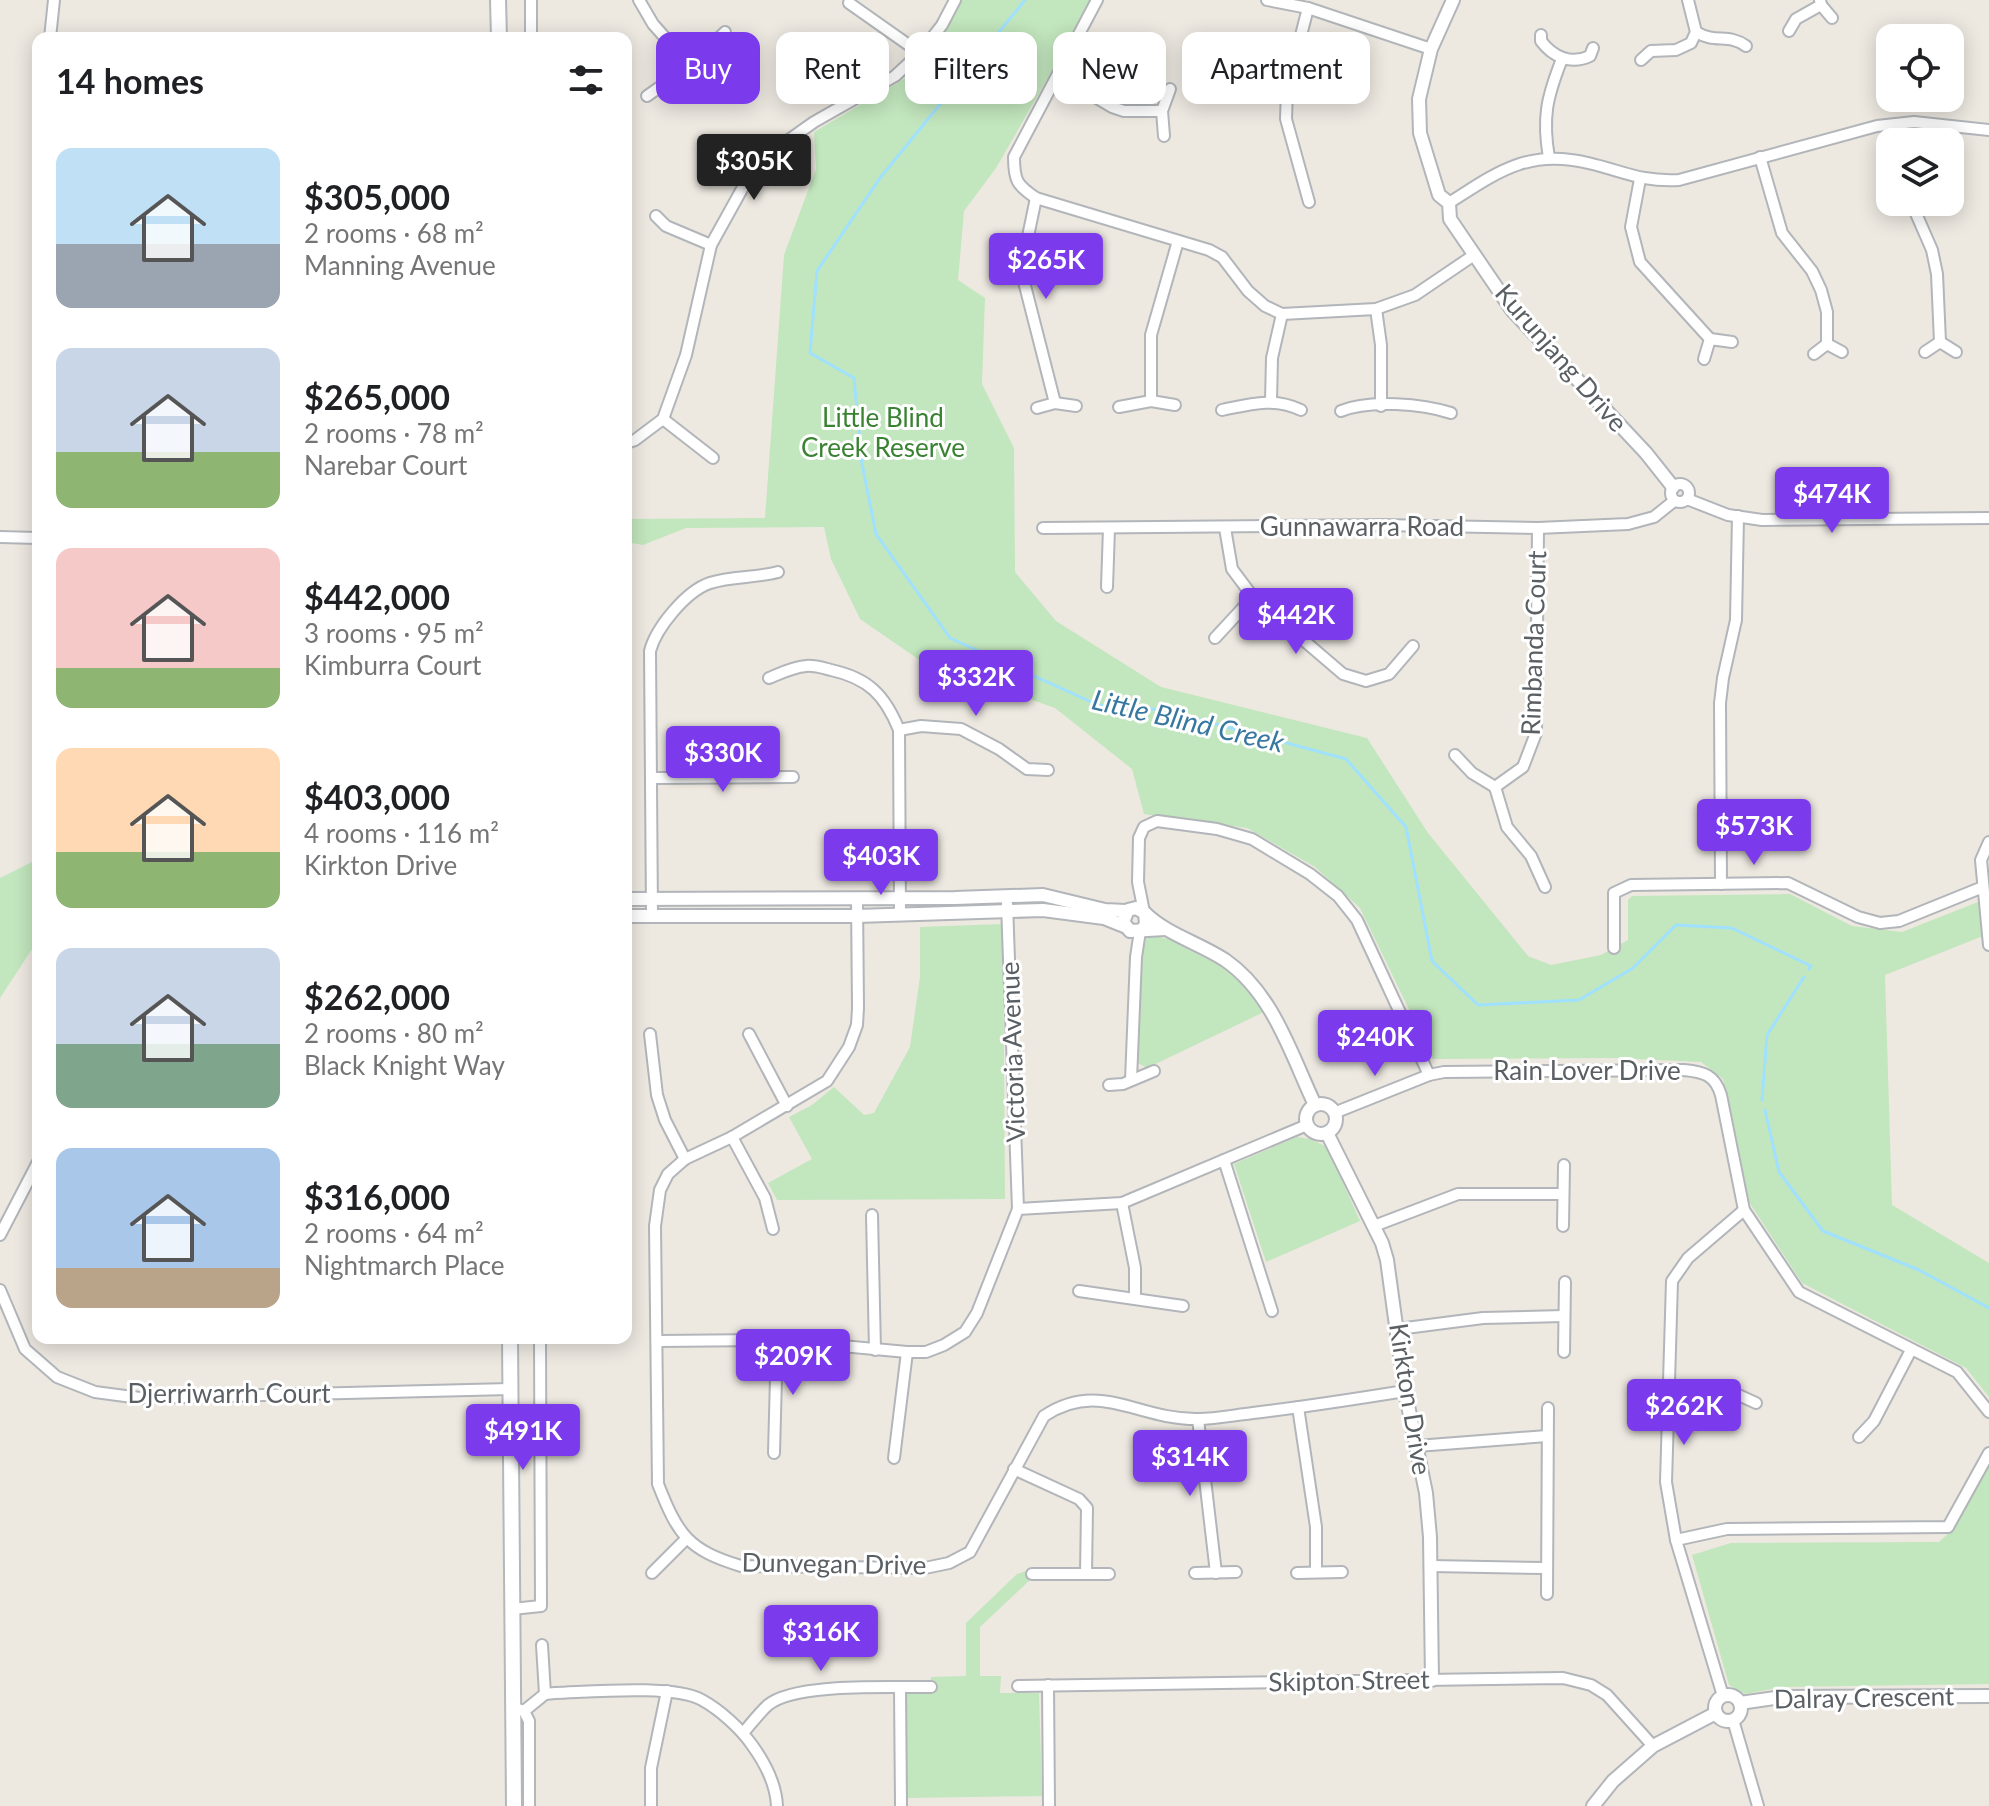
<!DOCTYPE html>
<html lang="en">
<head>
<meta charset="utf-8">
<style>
	:root { --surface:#fff; --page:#f2f2f2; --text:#202124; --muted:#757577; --accent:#7c3aed }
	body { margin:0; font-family:Lato,sans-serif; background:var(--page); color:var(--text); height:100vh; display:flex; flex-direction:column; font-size:30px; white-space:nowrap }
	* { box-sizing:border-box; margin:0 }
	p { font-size:26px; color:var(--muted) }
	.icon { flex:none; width:44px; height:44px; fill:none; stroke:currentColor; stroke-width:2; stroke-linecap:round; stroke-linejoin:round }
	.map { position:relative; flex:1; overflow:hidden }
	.sheet { position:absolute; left:32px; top:32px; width:600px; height:1312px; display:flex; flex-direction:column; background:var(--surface); border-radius:16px; box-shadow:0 4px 20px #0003 }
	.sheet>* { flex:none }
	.banner { position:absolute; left:656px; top:32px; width:760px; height:72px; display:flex; gap:16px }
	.buttons { position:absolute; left:1876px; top:24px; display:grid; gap:16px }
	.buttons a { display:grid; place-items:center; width:88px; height:88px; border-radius:16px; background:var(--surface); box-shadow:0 4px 20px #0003; font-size:40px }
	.price { position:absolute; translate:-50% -68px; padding:0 18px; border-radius:8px; background:var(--accent); color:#fff; font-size:26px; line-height:52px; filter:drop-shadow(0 2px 4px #0008) }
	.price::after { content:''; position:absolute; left:50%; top:48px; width:24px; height:18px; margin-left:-12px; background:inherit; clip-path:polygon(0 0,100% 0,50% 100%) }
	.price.active { background:#222; color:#fff }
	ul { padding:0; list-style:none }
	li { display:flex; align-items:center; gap:24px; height:200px; padding:0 24px }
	li span { display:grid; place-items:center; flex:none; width:224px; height:160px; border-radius:16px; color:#555 }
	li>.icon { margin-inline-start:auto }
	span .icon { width:96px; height:96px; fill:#fffc; stroke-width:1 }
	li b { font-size:34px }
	h2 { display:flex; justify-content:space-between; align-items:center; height:96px; padding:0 24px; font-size:34px }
	.pill { padding:0 28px; border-radius:16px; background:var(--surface); box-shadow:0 4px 20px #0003; font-size:28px; line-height:72px }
	.pill.active { background:var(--accent); color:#fff }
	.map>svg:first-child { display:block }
</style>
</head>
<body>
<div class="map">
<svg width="1989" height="1806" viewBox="0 0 1989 1806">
	<rect width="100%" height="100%" fill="#ede9e1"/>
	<g fill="#c2e6bd">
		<polygon points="958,0 1093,0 996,168 964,211 958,280 985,298 982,384 1014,448 1015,572 1056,621 1161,687 1367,738 1428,833 1528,956 1551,965 1601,955 1628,940 1628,900 1632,896 1790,894 1852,926 1902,932 1978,902 1983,936 1885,975 1892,1205 1989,1263 1989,1397 1966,1368 1802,1283 1749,1202 1723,1079 1701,1062 1615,1058 1433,1059 1360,908 1315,867 1247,828 1144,814 1132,769 1055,708 921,661 860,619 831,559 824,527 686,528 643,545 626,542 626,519 765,518 784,255 816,169 814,132 904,79"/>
		<polygon points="38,859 38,940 0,998 0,878"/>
		<polygon points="1003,924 1005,1199 777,1200 768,1183 812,1159 789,1117 812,1105 834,1087 864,1115 874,1113 910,1047 920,977 920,927"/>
		<path d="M1147,935C1194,939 1238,974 1264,1012L1147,1068L1138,1063L1142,956Z"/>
		<polygon points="1297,1137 1310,1139 1327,1147 1360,1221 1266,1262 1234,1164"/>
		<polygon points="1989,1463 1989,1684 1782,1687 1745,1694 1729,1685 1692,1555 1731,1543 1939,1542 1954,1528"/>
		<polygon points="1032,1569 1031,1579 980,1627 980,1676 1001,1676 1000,1693 1039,1693 1042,1796 907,1798 906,1691 930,1692 931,1677 966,1676 966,1623 1017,1574"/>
	</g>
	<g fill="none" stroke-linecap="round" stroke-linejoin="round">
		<g stroke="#a0e1ff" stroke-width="3">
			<polyline points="1025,0 880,178 817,271 810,353 854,378 862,464 876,534 950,638 1098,705 1164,710 1346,759 1406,827 1432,961 1478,1005 1579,1000 1633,968 1676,925 1732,928 1811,966 1809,969"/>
			<polyline points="1762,1100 1767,1035 1804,977"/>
			<polyline points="1765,1110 1779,1172 1823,1231 1919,1270 1989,1308"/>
		</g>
		<defs>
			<g id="minor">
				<polyline points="531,0 531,38"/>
				<polyline points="639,0 653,24 690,66"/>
				<path d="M1097,0L1014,157C1014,181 1017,185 1036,198L1209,250L1222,257L1248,291L1265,306L1282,314L1376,309L1415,295L1474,255"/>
				<polyline points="1267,0 1308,8 1431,49"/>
				<polyline points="849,3 920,53"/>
				<polyline points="1821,5 1832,18"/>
				<polyline points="1308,8 1287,90 1286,119 1309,202"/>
				<polyline points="1789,31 1796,19 1821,5 1820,0"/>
				<path d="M1696,32C1716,44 1728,33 1746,46"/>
				<path d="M1541,35V41C1553,57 1571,65 1590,56L1593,48"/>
				<polyline points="50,38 54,0"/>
				<polyline points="1641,60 1651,51 1676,50 1691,43 1696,32 1688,0"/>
				<polyline points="1058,75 1112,107 1124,111 1162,111"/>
				<polyline points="647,96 690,66 725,32"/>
				<polyline points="1898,124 1900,142"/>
				<polyline points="1164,136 1162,111 1170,89"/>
				<polyline points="1760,157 1782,233 1812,271 1821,290 1827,312 1827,344"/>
				<path d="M1549,158C1542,117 1547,97 1562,59"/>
				<polyline points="1640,179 1631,227 1640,262 1710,339"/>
				<polyline points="1036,198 1021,270 1055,403"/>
				<polyline points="1911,202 1932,250 1937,274 1940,342"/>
				<path d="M1449,203C1496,173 1528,148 1588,163C1623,171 1640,182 1679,180L1877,126L1914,122L1989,130"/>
				<polyline points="656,216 666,226 711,245"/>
				<polyline points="1376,309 1381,345 1381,406"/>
				<polyline points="1925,352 1940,342 1956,352"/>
				<polyline points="1814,354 1827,344 1842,352"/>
				<polyline points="1704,359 1710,339 1732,342"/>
				<polyline points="1151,401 1151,335 1178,241"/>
				<polyline points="1271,401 1272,358 1282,314"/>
				<polyline points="1119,407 1151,401 1175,405"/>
				<polyline points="1037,408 1055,403 1076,406"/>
				<path d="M1222,410C1251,404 1274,397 1301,410"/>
				<path d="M1341,411C1369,399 1423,404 1451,413"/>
				<polyline points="663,419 713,458"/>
				<polyline points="626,443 635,440 663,419 686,355 711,245 752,171 783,144 814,122 895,76 920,53 942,25 955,0"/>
				<circle cx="1680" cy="493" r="9"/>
				<polyline points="1687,499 1728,515 1762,520 1989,518"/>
				<polyline points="1043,528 1382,525 1538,528 1628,524 1654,517 1674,501"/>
				<polyline points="1225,528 1232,569 1253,597 1343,674 1366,681 1389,674 1413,646"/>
				<polyline points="0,537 38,538"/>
				<polyline points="1107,587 1109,528"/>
				<polyline points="1215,638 1253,597"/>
				<path d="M769,678C781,673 793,667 806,666C814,665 823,668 831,670C868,678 885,695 899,730L900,915"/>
				<polyline points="899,730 921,726 961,729 999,749 1027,769 1048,770"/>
				<polyline points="1455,755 1472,773 1495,787 1523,767 1536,733 1538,528"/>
				<polyline points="653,778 793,777"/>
				<polyline points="1495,787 1507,827 1531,856 1545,887"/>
				<polyline points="1989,842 1981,860 1989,945"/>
				<polyline points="1721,884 1720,703 1723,678 1736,620 1738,516"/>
				<path d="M857,899L858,1008L857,1025L849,1047L827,1081L732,1137L685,1159L668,1174L660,1190L655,1226L658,1484C678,1535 688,1550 741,1566L925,1568L949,1563L970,1552L1044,1416C1100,1379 1137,1420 1198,1419C1216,1419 1235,1415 1253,1413C1304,1407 1355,1399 1405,1391"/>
				<polyline points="1007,904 1018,1209"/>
				<polyline points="1144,912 1138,882 1139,838 1144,827 1157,821 1217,829 1252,839 1310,874 1338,896 1357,920 1429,1075"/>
				<path d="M652,916L650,651C656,628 686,591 710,583C731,576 756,578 778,572"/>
				<polyline points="1614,948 1614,893 1631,885 1788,883 1858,917 1880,923 1899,921 1983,887"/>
				<polyline points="650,1034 657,1095 665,1120 685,1159"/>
				<polyline points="749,1034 787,1106"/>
				<polyline points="1131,1080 1136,957 1140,931"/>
				<polyline points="1109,1085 1123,1084 1154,1071"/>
				<path d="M1334,1113L1429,1075L1444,1072L1684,1070C1704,1072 1715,1075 1721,1095L1744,1210L1799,1292L1957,1372L1989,1412"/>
				<polyline points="732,1137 765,1198 773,1229"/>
				<polyline points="1224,1160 1272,1311"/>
				<polyline points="1122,1203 1135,1268 1135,1298"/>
				<polyline points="872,1215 875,1350"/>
				<polyline points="1374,1226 1458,1194 1563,1194"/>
				<polyline points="1563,1226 1564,1165"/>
				<polyline points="0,1235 38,1162"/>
				<polyline points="0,1290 25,1349 57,1377 95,1392 140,1398 511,1389"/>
				<polyline points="1079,1291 1183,1306"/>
				<polyline points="1398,1329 1483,1318 1564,1316"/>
				<polyline points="658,1341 777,1340 907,1352 926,1352 944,1345 965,1332 977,1313 1018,1209 1122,1203 1307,1125"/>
				<polyline points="1564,1352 1565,1282"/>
				<polyline points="1668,1389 1734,1393 1756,1403"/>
				<polyline points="1298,1407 1316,1527 1316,1572"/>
				<polyline points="1198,1419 1216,1573"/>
				<polyline points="1859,1437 1874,1421 1911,1350"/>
				<polyline points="1417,1446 1547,1436"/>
				<polyline points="774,1453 777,1340"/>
				<polyline points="894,1458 907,1352"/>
				<polyline points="1014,1469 1079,1499 1087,1508 1086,1574"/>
				<polyline points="1676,1540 1727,1529 1948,1527 1989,1453"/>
				<polyline points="1431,1566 1545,1568"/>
				<polyline points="652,1573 686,1539"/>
				<polyline points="1195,1573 1236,1572"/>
				<polyline points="1297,1573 1342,1572"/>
				<polyline points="1032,1574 1109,1574"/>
				<polyline points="1547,1594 1548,1408"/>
				<polyline points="512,1609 541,1606 540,1338"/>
				<polyline points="542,1645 545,1694"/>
				<polyline points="1048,1685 1049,1806"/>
				<polyline points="1018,1686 1563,1678 1591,1685 1607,1695 1653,1746"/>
				<polyline points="900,1688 901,1806"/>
				<polyline points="1723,1696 1676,1540 1666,1482 1672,1281 1688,1258 1744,1210"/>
				<polyline points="518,1709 524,1711 529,1721 529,1806"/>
				<path d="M524,1711L545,1694L555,1693C589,1692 674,1684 702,1700C720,1710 740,1728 752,1745C765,1763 776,1783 777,1806"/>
				<polyline points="1733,1720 1758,1806"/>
				<path d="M743,1733C751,1724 759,1713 768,1705C795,1682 894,1688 931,1687"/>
				<polyline points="651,1806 651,1768 667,1691"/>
			</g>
			<g id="tertiary">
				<polyline points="1453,0 1431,49 1419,99 1420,133 1439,195 1449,203 1450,219 1512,310 1646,453 1673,487"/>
				<polyline points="626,899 955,898 1043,895 1105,910 1126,911"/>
				<path d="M1145,913C1166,934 1199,943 1225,960C1273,993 1291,1054 1315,1105"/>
				<polyline points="626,916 857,916 1043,910 1104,918 1124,926"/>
				<polyline points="1142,930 1146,924 1145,913 1136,908 1128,910 1123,922 1130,931 1165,929"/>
				<circle cx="1321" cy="1119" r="15"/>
				<polyline points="1327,1133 1382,1243 1387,1260 1405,1391 1426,1493 1430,1537 1432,1680"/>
				<circle cx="1728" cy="1708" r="13"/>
				<polyline points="1740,1703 1782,1697 1989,1696"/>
				<polyline points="1593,1806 1613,1781 1653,1746 1716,1713"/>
			</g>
			<g id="secondary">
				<polyline points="498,0 499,38"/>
				<polyline points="510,1338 514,1806"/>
			</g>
		</defs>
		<use href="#minor" stroke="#b2b5b9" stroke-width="14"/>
		<use href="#tertiary" stroke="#b2b5b9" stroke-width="16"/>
		<use href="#secondary" stroke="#b3b8bc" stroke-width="18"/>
		<use href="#minor" stroke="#fff" stroke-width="10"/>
		<use href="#tertiary" stroke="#fff" stroke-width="12"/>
		<use href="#secondary" stroke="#fff" stroke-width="14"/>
	</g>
	<g text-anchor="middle" stroke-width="6" stroke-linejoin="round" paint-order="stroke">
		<g font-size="26" fill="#5a5f63" stroke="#fff">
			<text transform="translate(1561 358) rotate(49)" y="9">Kurunjang Drive</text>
			<text x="1362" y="536">Gunnawarra Road</text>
			<text transform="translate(1534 643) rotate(-88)" y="9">Rimbanda Court</text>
			<text transform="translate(1013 1052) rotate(-92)" y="9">Victoria Avenue</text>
			<text x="1587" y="1080">Rain Lover Drive</text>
			<text x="229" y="1403">Djerriwarrh Court</text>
			<text transform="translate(1410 1399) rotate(81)" y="9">Kirkton Drive</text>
			<text transform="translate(834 1564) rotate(1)" y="9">Dunvegan Drive</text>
			<text transform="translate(1349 1681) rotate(-1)" y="9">Skipton Street</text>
			<text transform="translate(1864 1698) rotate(-1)" y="9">Dalray Crescent</text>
		</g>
		<g font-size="26" fill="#388232" stroke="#fff">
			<text x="883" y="427">Little Blind<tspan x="883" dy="30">Creek Reserve</tspan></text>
		</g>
		<g font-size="28" font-style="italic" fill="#3777a0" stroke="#fff">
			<text transform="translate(1188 721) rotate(13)" y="10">Little Blind Creek</text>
		</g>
	</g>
</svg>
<div class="buttons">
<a><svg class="icon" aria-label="locate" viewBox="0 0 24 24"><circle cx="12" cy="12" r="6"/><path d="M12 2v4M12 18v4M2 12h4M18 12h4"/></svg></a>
<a><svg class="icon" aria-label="layers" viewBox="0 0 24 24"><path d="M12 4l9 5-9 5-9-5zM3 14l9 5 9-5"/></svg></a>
</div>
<b class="price active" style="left:754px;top:202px">$305K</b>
<b class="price" style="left:1046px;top:301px">$265K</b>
<b class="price" style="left:1832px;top:535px">$474K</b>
<b class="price" style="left:1296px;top:656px">$442K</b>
<b class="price" style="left:976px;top:718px">$332K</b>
<b class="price" style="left:723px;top:794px">$330K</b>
<b class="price" style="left:1754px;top:867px">$573K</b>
<b class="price" style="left:881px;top:897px">$403K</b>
<b class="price" style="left:1375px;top:1078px">$240K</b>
<b class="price" style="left:793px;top:1397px">$209K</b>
<b class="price" style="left:1684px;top:1447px">$262K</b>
<b class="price" style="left:523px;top:1472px">$491K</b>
<b class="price" style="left:1190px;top:1498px">$314K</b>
<b class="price" style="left:821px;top:1673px">$316K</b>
<div class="banner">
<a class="pill active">Buy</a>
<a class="pill">Rent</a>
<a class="pill">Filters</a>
<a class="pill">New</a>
<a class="pill">Apartment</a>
</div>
<section class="sheet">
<h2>14 homes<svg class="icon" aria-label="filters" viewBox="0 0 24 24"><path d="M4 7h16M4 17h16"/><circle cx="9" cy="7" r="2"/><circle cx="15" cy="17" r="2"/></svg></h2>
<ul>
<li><span style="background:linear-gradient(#bfe0f5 60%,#9aa5b1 0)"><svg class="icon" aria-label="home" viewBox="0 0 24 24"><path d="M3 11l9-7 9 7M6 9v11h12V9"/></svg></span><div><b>$305,000</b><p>2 rooms · 68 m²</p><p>Manning Avenue</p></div></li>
<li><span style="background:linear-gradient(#c9d6e8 65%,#8fb573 0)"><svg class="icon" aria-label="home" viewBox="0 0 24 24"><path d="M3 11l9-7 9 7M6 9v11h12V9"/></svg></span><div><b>$265,000</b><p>2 rooms · 78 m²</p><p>Narebar Court</p></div></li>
<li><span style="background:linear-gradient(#f6c9c9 75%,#8fb573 0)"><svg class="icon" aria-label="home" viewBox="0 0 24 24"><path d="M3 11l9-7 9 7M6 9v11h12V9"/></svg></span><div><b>$442,000</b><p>3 rooms · 95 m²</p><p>Kimburra Court</p></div></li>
<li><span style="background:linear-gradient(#ffd9b3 65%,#8fb573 0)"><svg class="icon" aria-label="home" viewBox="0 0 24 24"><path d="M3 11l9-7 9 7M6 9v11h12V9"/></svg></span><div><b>$403,000</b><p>4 rooms · 116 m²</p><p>Kirkton Drive</p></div></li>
<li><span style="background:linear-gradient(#c9d6e8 60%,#7fa58c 0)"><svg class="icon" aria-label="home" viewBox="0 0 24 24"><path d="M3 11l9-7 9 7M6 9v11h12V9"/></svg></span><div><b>$262,000</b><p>2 rooms · 80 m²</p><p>Black Knight Way</p></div></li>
<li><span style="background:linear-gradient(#a9c7e8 75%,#b9a48a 0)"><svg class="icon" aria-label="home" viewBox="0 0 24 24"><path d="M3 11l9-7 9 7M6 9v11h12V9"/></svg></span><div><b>$316,000</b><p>2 rooms · 64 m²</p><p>Nightmarch Place</p></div></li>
</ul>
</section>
</div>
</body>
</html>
